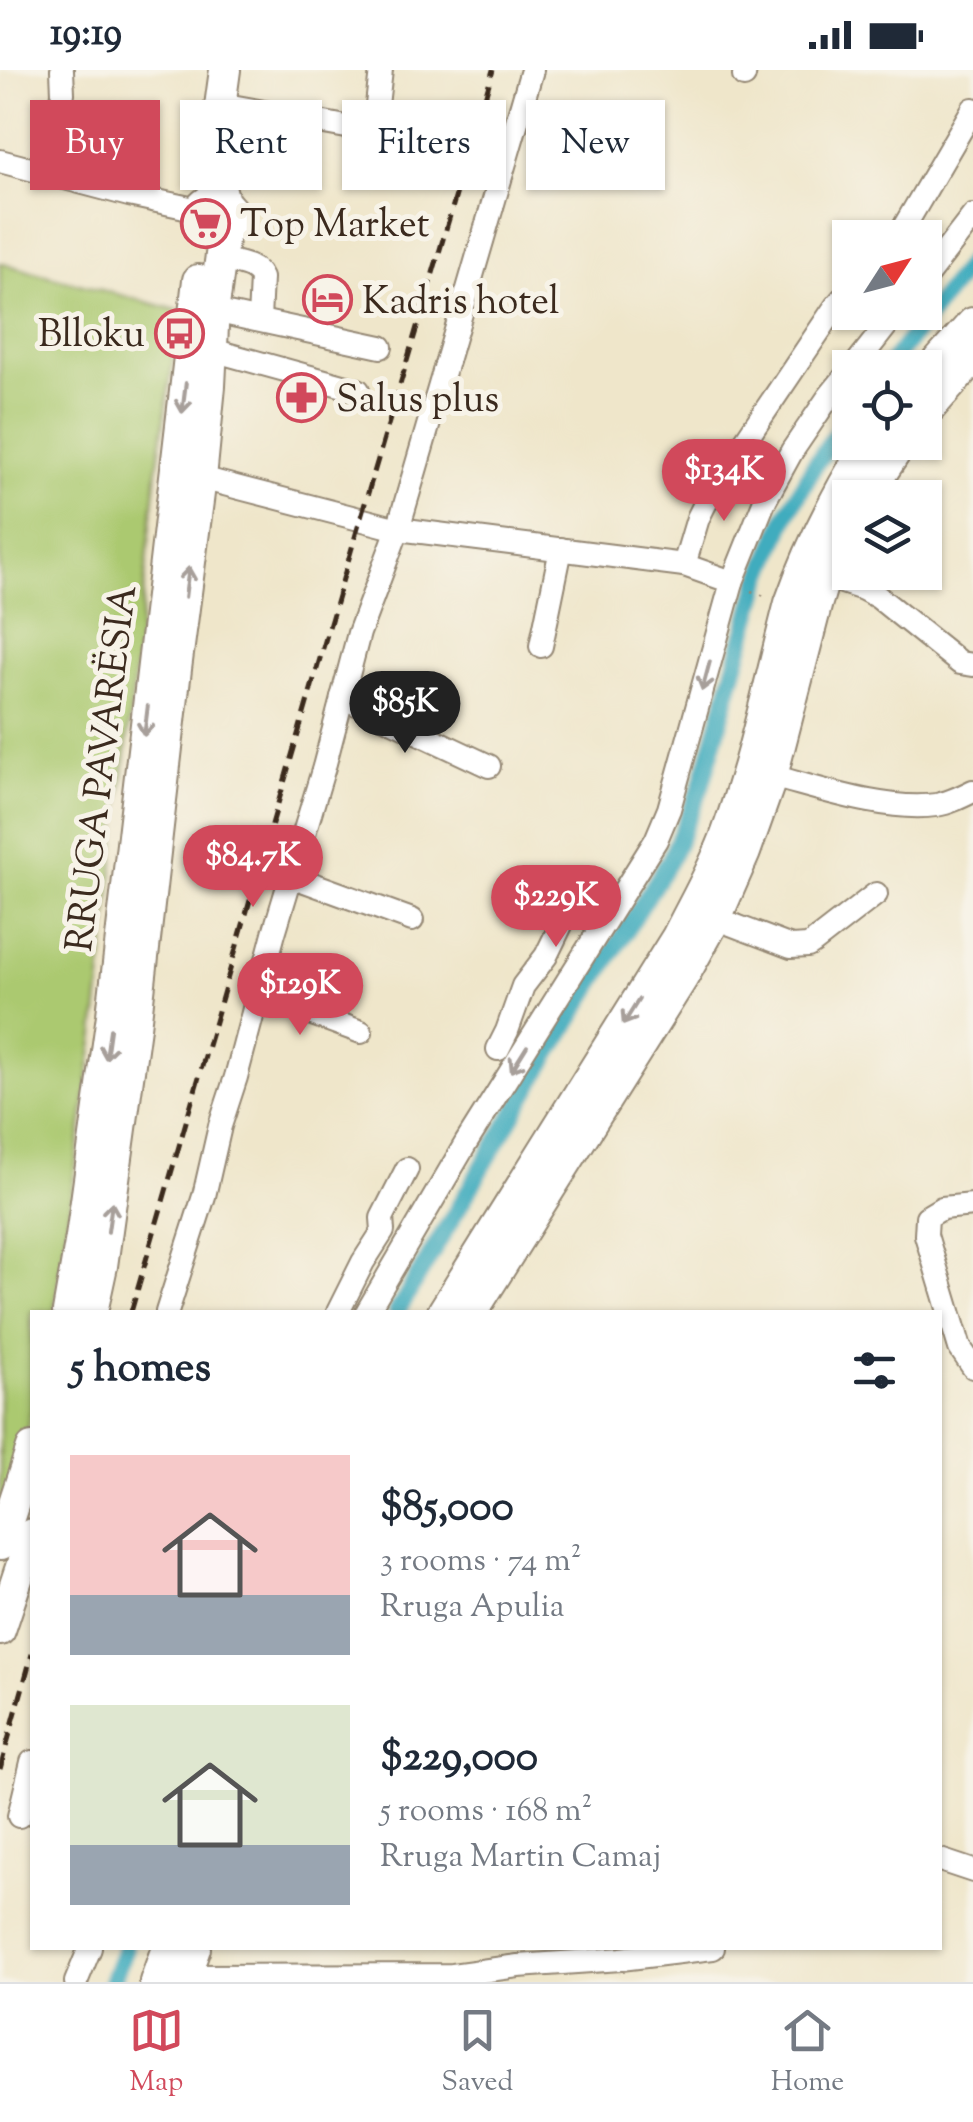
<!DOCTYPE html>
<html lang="en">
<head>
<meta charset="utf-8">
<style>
	:root { --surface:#fff; --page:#f6f6f7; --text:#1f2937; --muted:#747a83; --line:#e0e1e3; --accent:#d1495b }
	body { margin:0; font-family:"Sorts Mill Goudy",serif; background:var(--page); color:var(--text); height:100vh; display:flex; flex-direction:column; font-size:38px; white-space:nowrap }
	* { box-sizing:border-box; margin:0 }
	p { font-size:32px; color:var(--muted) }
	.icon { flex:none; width:55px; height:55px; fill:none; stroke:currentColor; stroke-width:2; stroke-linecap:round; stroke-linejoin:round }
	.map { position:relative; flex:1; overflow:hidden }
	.sheet { position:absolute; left:30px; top:1240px; width:912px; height:640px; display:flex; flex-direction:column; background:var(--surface); border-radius:0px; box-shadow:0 2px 8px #0004 }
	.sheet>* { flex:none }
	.hud { position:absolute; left:30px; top:30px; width:915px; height:90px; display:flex; gap:20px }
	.needle { width:65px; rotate:54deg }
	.tools { position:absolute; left:832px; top:150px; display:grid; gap:20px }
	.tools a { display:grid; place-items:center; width:110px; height:110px; border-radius:0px; background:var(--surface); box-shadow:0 2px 8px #0004; font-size:50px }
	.price { position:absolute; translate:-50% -85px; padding:0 22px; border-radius:35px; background:var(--accent); color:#fff; font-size:32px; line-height:65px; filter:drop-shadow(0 2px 5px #0008) }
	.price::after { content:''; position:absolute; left:50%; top:60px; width:30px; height:22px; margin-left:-15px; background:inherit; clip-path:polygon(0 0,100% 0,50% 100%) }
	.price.on { background:#222; color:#fff }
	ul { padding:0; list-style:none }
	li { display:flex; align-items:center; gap:30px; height:250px; padding:0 40px }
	li span { display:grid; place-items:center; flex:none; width:280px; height:200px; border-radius:0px; color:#555 }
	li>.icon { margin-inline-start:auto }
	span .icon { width:120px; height:120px; fill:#fffc; stroke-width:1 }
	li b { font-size:42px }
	h2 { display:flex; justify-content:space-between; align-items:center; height:120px; padding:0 40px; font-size:42px }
	.chip { padding:0 35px; border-radius:0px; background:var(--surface); box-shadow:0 2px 8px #0004; font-size:35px; line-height:90px }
	.chip.on { background:var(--accent); color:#fff }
	.status { display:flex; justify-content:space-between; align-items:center; height:70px; padding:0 50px; background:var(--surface); direction:ltr }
	.status svg { height:28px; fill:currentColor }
	.menu { display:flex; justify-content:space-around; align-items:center; height:140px; border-top:2px solid var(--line); background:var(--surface); font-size:28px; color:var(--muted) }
	.menu a { display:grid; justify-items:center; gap:5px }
	.menu .on { color:var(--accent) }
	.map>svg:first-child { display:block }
</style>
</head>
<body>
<div class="status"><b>19:19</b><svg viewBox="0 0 49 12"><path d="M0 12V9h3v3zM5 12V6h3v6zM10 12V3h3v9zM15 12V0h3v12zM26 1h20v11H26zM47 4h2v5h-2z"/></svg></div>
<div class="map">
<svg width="973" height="1912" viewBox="0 0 973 1912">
	<rect width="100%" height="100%" fill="#f7f3e8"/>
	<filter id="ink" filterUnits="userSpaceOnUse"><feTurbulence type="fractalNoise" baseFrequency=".01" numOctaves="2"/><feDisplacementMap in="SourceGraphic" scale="20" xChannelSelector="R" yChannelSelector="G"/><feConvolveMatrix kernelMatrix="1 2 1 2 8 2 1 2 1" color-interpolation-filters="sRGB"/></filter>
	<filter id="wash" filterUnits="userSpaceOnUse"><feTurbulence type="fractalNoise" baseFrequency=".0048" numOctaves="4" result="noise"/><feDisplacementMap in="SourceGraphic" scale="40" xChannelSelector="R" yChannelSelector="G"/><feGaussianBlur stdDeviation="2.25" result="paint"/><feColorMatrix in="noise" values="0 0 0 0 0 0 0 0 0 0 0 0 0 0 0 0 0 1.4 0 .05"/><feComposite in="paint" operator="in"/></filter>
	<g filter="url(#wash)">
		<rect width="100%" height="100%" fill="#efe6ca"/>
		<polygon fill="#abc970" stroke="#737a47" stroke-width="2.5" points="0,193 180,241 157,399 95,964 54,1242 32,1242 32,1339 18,1397 0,1445"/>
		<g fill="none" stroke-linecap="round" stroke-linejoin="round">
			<g stroke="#3facbe" stroke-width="18">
				<polyline points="887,298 973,189"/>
				<polyline points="397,1242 537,1004 670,789 701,717 760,511 786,447 814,396 850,344"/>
				<polyline points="112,1912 125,1878"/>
			</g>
		</g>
	</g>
	<g filter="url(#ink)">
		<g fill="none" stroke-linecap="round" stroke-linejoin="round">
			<defs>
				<g id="minor">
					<polyline points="744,6 745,0"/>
					<polyline points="220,34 374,62 505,90"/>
					<polyline points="374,62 381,0"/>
					<polyline points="0,91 129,125 199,140"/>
					<polyline points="48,104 63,23 62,0"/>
					<polyline points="904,168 904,157 973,39"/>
					<path d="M220,189C235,193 255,194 261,208L259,250"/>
					<polyline points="925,208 973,146"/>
					<polyline points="214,241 381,277"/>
					<polyline points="212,280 358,320"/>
					<polyline points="853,298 897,242"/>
					<polyline points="201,408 398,459 684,495 732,512"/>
					<polyline points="684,495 698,448 712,420 836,236 850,220"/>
					<polyline points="824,506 863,519 878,527 960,593 973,595"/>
					<polyline points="541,576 561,479"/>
					<polyline points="342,627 489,696"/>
					<path d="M771,706C818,718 887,742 936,735C949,733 961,727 973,721"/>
					<polyline points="291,806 412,850"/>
					<polyline points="715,848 791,877 808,876 814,872 876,824"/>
					<polyline points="258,924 361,962"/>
					<polyline points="498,979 507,961 523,916 546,886 561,855 571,817"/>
					<polyline points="973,1135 942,1138 927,1147 926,1165 960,1278 973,1297"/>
					<polyline points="167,1242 204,1126 220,1056 236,1007 274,863 324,697 359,563 398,459 532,0"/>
					<polyline points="338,1242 363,1192 383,1161 382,1148 407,1099"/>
					<polyline points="367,1242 466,1073 656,770 669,739 732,512 765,430 792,381 828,328 850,301"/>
					<polyline points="19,1746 32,1692"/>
					<polyline points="940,1790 973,1801"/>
					<polyline points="184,1906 452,1905 518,1896 621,1889 713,1878"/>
					<polyline points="76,1912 90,1878"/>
				</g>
				<g id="major">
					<polyline points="210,109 225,0"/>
					<path d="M206,162L198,153C196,136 208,126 224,132"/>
					<polyline points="68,1242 81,1167 112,945 198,210"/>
					<polyline points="92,1242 102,1196 135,957 176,599 201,408 210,316 214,236 224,163 229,159 233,147 232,141 224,132 213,89"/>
					<polyline points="0,1475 32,1378"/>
					<polyline points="0,1560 32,1464"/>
				</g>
				<g id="highway">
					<polyline points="929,303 973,254"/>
					<polyline points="925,342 973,288"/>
					<polyline points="864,428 901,372"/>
					<path d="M444,1242L678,867C695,833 715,799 728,763C755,689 771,610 791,533C811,476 838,424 870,372"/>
					<polyline points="471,1242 682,907 715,848 744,782 771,706 816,532 824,506 850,452"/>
					<polyline points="156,1912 168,1878"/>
					<polyline points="182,1912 194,1878"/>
				</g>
			</defs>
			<use href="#minor" stroke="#958874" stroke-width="26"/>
			<use href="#major" stroke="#958874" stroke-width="34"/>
			<use href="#highway" stroke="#958874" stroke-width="36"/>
			<polyline stroke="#958874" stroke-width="2.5" stroke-dasharray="2.5 8" stroke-linecap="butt" points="751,521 767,527"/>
			<use href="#minor" stroke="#fff" stroke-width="22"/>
			<use href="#major" stroke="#fff" stroke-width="30"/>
			<use href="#highway" stroke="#fff" stroke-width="32"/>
			<g stroke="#3b2a1e" stroke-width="5" stroke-dasharray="15 8" stroke-linecap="butt">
				<polyline points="131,1242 360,450 493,0"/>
				<polyline points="0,1699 32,1584"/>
			</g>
		</g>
		<defs><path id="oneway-shaft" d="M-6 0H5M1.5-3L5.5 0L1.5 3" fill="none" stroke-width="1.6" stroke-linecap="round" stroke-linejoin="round" transform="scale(2.5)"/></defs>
		<g stroke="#a79f9a">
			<use href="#oneway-shaft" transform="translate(184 328) rotate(97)"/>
			<use href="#oneway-shaft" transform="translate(187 512) rotate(-83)"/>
			<use href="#oneway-shaft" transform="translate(706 606) rotate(105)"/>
			<use href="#oneway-shaft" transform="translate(146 651) rotate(97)"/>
			<use href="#oneway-shaft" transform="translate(631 942) rotate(122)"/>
			<use href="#oneway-shaft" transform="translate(108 974) rotate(98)"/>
			<use href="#oneway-shaft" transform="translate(519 989) rotate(122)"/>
			<use href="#oneway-shaft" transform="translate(110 1147) rotate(-82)"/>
		</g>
	</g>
	<defs>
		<symbol id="supermarket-ring" viewBox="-11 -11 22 22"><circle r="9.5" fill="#f7f3e8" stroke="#d1495b" stroke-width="1.5"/><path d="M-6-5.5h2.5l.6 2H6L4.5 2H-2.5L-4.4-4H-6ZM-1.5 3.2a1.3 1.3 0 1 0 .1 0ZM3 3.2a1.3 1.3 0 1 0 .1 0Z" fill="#d1495b"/></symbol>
		<symbol id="hotel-ring" viewBox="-11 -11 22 22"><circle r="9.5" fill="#f7f3e8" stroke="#d1495b" stroke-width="1.5"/><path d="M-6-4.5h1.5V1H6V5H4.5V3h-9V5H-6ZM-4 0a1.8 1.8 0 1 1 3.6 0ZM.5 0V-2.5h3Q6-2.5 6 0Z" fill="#d1495b"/></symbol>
		<symbol id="bus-ring" viewBox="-11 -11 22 22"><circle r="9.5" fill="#f7f3e8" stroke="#d1495b" stroke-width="1.5"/><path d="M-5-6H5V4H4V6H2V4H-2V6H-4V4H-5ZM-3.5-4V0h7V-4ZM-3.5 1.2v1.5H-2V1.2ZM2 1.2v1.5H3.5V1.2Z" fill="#d1495b"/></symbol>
		<symbol id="pharmacy-ring" viewBox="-11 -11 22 22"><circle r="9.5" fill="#f7f3e8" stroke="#d1495b" stroke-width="1.5"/><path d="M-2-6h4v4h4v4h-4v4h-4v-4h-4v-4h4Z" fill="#d1495b"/></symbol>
	</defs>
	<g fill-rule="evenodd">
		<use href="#supermarket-ring" x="178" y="126" width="55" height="55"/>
		<use href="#hotel-ring" x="300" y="202" width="55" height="55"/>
		<use href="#bus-ring" x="152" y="236" width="55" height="55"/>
		<use href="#pharmacy-ring" x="274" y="300" width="55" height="55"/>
	</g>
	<g text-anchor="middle" stroke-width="10" stroke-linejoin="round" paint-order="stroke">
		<g font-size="38" fill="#3b2a1e" stroke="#f7f3e8" text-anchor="start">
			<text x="240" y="166">Top Market</text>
			<text x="362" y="243">Kadris hotel</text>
			<text x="145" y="276" text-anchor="end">Blloku</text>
			<text x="336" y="341">Salus plus</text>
		</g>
		<g font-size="38" fill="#3b2a1e" stroke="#f7f3e8">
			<text transform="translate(100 698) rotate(-83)" y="13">RRUGA PAVARËSIA</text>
		</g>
	</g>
</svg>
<div class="tools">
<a><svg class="needle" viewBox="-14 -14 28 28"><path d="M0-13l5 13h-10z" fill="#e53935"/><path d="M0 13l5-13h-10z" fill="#747a83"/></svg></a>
<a><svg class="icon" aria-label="locate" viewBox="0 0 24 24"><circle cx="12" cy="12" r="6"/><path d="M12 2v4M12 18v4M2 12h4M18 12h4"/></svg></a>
<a><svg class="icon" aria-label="layers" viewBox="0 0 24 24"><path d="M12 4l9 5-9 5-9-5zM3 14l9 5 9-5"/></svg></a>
</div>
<b class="price" style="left:724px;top:454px">$134K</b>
<b class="price on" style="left:405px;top:686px">$85K</b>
<b class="price" style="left:253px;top:840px">$84.7K</b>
<b class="price" style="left:556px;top:880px">$229K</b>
<b class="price" style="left:300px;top:968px">$129K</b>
<div class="hud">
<a class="chip on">Buy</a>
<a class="chip">Rent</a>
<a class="chip">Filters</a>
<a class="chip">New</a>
</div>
<section class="sheet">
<h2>5 homes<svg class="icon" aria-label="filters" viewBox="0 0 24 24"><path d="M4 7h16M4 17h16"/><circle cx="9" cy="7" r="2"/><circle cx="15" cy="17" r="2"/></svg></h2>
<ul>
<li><span style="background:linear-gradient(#f6c9c9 70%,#9aa5b1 0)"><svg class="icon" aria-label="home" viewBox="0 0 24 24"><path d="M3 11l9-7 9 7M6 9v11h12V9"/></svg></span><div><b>$85,000</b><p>3 rooms · 74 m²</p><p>Rruga Apulia</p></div></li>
<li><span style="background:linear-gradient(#dfe7d0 70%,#9aa5b1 0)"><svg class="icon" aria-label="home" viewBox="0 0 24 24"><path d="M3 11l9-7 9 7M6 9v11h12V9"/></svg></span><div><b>$229,000</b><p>5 rooms · 168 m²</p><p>Rruga Martin Camaj</p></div></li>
</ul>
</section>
</div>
<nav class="menu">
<a class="on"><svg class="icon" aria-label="map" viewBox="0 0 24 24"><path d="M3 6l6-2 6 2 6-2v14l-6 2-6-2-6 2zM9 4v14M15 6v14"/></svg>Map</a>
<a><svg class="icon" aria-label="saved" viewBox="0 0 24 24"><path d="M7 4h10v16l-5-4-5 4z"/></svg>Saved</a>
<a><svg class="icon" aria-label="home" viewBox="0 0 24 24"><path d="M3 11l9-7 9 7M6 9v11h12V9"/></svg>Home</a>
</nav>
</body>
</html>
